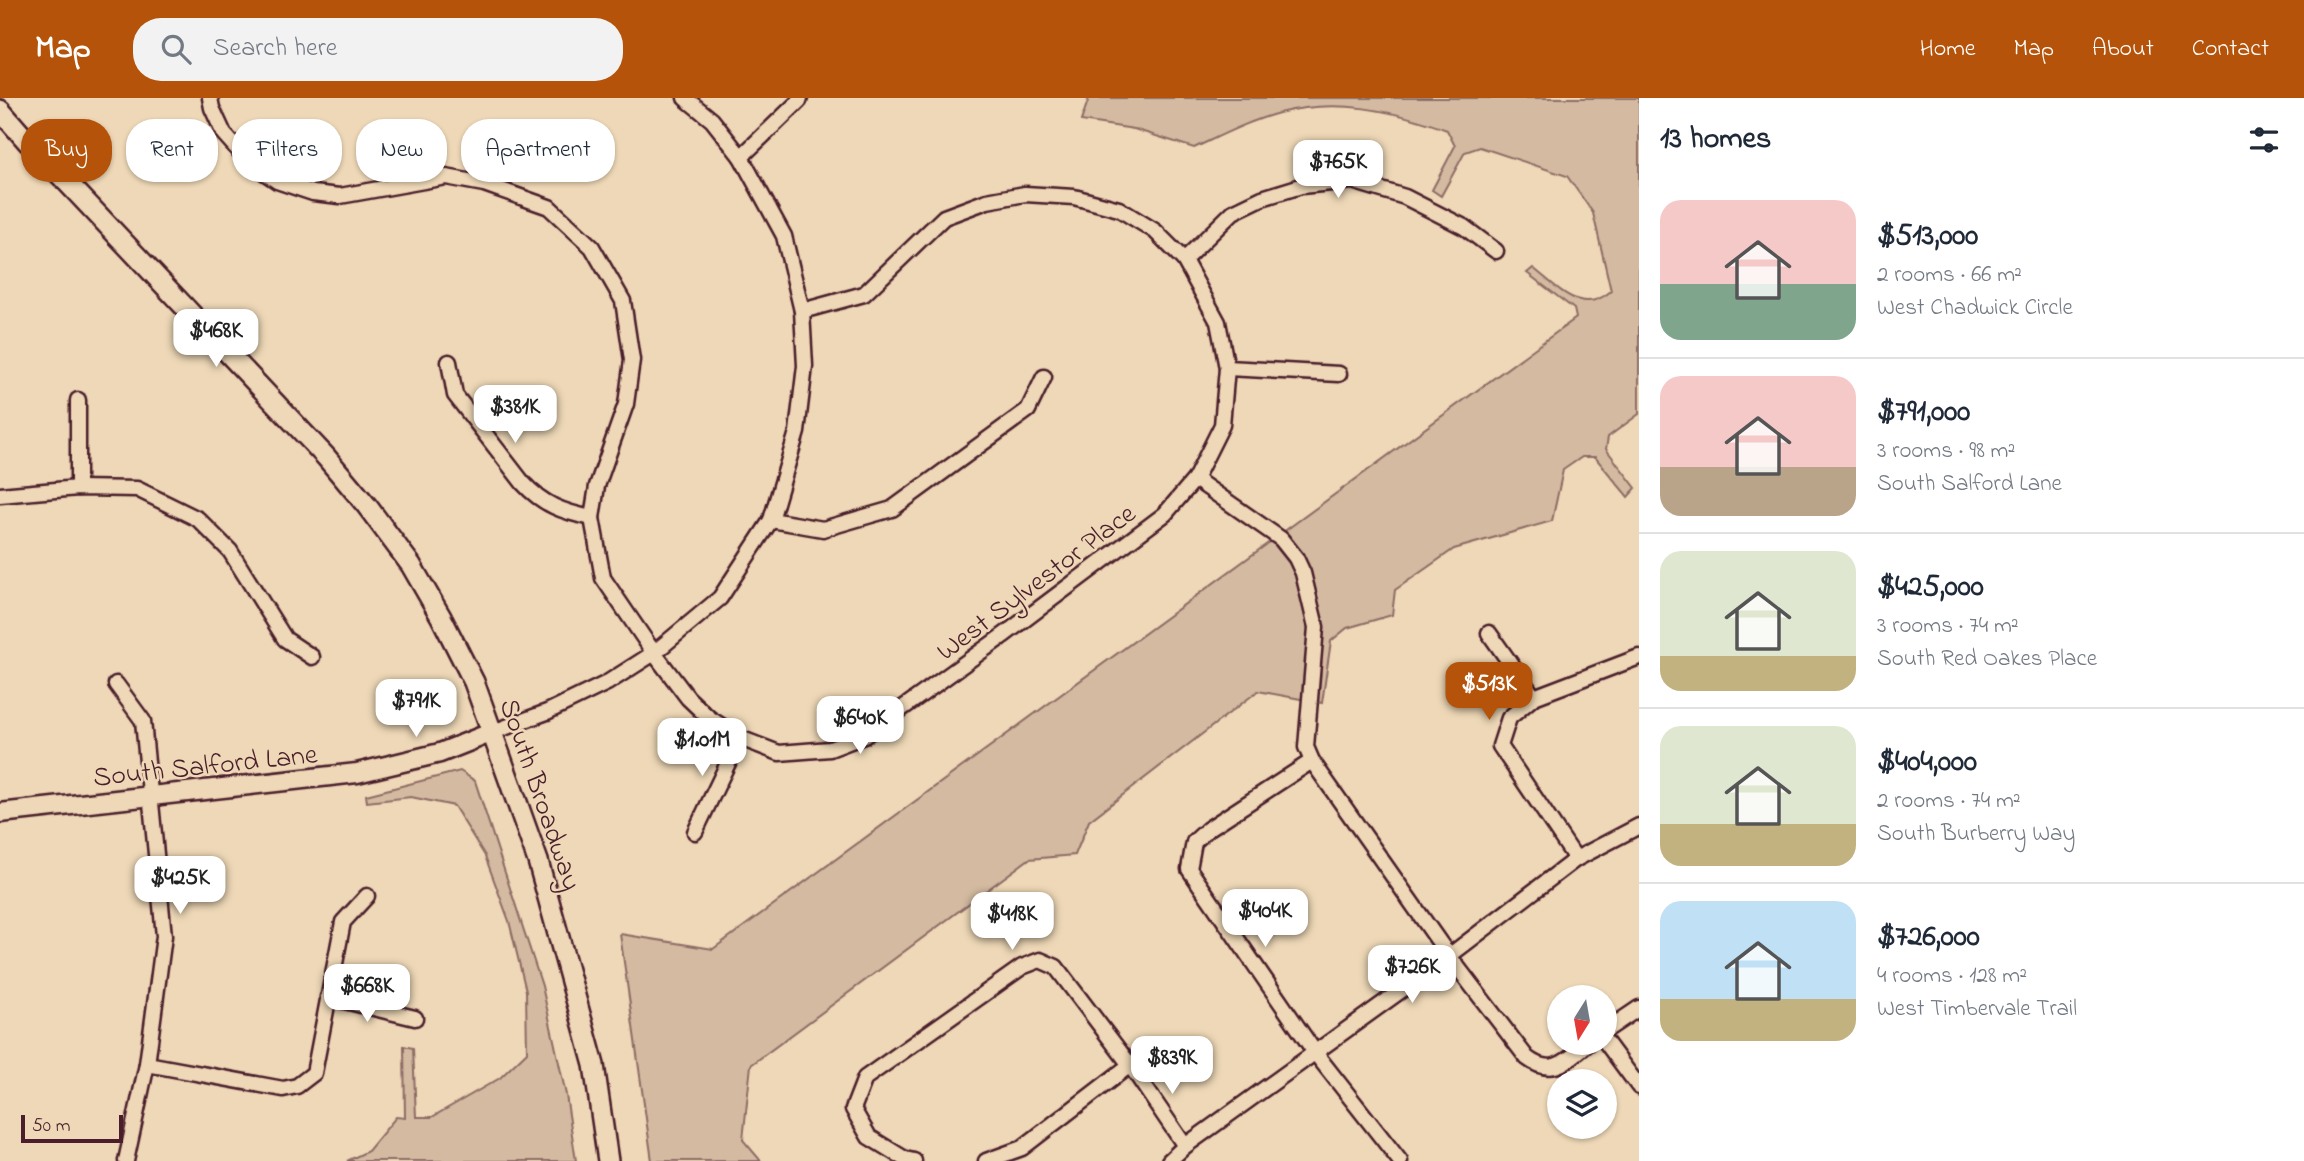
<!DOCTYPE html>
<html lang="en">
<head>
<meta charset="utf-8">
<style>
	:root { --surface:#fff; --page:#f2f2f3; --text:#1f2937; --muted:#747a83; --line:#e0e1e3; --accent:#b45309 }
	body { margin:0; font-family:"Indie Flower",sans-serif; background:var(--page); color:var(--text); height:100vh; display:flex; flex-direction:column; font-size:26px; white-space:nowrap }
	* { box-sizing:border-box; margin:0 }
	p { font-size:23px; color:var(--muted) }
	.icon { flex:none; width:38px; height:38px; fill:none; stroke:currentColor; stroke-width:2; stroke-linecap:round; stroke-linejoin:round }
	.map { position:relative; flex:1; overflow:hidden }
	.details { display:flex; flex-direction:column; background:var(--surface); width:665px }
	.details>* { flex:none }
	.top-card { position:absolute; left:21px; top:21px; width:665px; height:63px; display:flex; gap:14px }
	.needle { width:46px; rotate:191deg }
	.tools { position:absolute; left:1547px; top:887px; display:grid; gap:14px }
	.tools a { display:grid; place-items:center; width:70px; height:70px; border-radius:50%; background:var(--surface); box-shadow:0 2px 5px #0004; font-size:35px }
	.scale { position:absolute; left:21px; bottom:18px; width:102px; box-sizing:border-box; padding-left:7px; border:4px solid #4a1f2b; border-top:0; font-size:19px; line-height:24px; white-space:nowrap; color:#4a1f2b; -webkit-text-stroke:5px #eed8b7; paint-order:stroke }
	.price { position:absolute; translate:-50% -60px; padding:0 16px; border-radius:14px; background:#fff; color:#222; font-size:23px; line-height:46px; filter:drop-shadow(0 2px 4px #0008) }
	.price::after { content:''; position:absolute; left:50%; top:42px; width:21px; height:16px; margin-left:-10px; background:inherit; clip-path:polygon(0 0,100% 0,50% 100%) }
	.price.selected { background:var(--accent); color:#fff }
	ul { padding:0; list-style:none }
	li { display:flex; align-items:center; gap:21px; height:175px; padding:0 21px }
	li+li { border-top:2px solid var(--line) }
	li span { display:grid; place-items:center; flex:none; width:196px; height:140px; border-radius:21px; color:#555 }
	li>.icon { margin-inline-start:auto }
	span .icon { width:84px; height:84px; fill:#fffc; stroke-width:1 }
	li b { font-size:30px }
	h2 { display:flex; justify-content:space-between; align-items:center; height:84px; padding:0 21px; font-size:30px }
	.tag { padding:0 24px; border-radius:28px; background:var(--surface); box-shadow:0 2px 5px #0004; font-size:24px; line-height:63px }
	.tag.selected { background:var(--accent); color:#fff }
	header { display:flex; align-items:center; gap:42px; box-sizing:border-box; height:98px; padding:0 35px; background:var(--accent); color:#fff }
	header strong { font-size:33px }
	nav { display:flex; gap:38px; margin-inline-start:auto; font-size:24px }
	.search { width:490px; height:63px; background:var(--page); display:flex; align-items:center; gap:18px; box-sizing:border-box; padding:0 24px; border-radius:28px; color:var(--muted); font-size:26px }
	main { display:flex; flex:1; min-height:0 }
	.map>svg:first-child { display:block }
</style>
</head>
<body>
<header>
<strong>Map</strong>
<div class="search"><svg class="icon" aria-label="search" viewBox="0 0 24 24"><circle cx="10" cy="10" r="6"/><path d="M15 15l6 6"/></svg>Search here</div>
<nav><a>Home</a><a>Map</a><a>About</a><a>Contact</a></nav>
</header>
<main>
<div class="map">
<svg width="1639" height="1063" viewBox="0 0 1639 1063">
	<rect width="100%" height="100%" fill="#eed8b7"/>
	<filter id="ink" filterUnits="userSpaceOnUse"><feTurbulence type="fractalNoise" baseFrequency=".0143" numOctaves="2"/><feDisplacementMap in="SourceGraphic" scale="14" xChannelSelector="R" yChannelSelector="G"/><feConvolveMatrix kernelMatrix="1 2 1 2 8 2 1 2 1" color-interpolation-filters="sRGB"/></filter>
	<g filter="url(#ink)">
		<g fill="#d3baa0" stroke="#8e6c66" stroke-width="2">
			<path d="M1089,0H1639V316L1608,339L1606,351L1636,390L1628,399L1595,359H1582L1563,372L1552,423L1454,451L1395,492L1392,517L1347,530L1331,543L1322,605L1258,593L1089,723L1075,757L1029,761L751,967L743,1042L761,1063H652L620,836L713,851L1576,220L1574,211L1527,175L1533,170C1558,189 1581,219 1611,193L1593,115L1567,78L1480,49L1465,54L1441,98L1432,92L1455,48L1447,32C1393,12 1336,0 1279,15C1249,23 1222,37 1194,50L1134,31L1081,23Z"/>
			<polygon points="460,673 475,683 542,888 566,997 576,1063 347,1063 368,1053 396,1019 405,1020 404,948 413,950 416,1019 432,1019 500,980 527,954 526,893 509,823 485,758 454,708 411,699 367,704 366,697"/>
		</g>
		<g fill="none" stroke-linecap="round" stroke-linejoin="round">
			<defs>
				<g id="minor">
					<polyline points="210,0 212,10 224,36 249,64 277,83 313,95 340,98 446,79 484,86 549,109 592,149 623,203 632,262 626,306 597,388 592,420 603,480 654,555 688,600 709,620 740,640 779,655 830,651 864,638 1004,537 1165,416 1195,381 1222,327 1227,270 1218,224 1184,162 1155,133 1119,111 1074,99 1025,96 987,103 944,119 864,196 802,213"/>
					<polyline points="741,59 799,3 800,0"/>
					<polyline points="1184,162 1233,114 1262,100 1301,88 1352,83 1405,99 1464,129 1496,153"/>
					<path d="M449,264L455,297L523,385C543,407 563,414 592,420"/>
					<polyline points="1227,270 1339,276"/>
					<polyline points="78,302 78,390"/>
					<path d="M1195,381L1281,441L1296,460L1303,475L1316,529L1306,649L1312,663L1449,858L1527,960C1553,980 1567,962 1589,945"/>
					<polyline points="0,397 78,390 137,391 198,421 230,453 285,541 312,559"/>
					<polyline points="771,422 823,431 892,411 1028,312 1044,279"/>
					<polyline points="1489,535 1534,599"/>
					<polyline points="116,586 143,623 164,838 147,966 126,1063"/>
					<polyline points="493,634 547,614 607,585 654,555 720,500 771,422 797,334 805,268 802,213 784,138 741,59 712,22 685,0"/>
					<polyline points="1312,663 1208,731 1194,744 1189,771 1316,956 1400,1063"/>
					<polyline points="695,734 740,640"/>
					<polyline points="1576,761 1500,648 1509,620 1534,599 1639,559"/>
					<polyline points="328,899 415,920"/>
					<polyline points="1605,933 1639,910"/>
					<polyline points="1605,943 1639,989"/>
					<polyline points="147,966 283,991 297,988 314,975 343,824 367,798"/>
					<polyline points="1130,967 1185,1048"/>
					<polyline points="914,1063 905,1061 869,1039 853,1011 865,980 1022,869 1040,862 1056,869 1130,967 1022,1050 986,1063"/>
					<polyline points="1169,1063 1185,1048 1449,858 1576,761 1639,728"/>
				</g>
				<polyline id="tertiary" points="0,715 357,675 440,655 493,634"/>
				<polyline id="secondary" points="0,12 27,43 67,84 326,359 367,408 411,467 441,519 474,584 538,763 594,967 608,1063"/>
			</defs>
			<use href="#minor" stroke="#4a1f2b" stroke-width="19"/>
			<use href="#tertiary" stroke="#4a1f2b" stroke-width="23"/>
			<use href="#secondary" stroke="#4a1f2b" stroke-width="24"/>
			<use href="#minor" stroke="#eed8b7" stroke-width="14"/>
			<use href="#tertiary" stroke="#eed8b7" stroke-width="18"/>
			<use href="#secondary" stroke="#eed8b7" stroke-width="19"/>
		</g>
	</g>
	<g text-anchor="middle" stroke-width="5" stroke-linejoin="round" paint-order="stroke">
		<g font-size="28" fill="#4a1f2b" stroke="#eed8b7">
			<text transform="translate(1035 483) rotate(-37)" y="10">West Sylvestor Place</text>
			<text transform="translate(205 666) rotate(-6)" y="10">South Salford Lane</text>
			<text transform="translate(542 696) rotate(71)" y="10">South Broadway</text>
		</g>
	</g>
</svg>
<div class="tools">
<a><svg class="needle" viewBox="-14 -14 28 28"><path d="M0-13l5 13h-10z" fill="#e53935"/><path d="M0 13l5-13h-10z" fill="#747a83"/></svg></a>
<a><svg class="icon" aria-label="layers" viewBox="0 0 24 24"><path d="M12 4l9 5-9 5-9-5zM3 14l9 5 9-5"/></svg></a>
</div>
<div class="scale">50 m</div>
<b class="price" style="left:1338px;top:102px">$765K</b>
<b class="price" style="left:216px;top:271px">$468K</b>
<b class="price" style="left:515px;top:347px">$381K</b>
<b class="price selected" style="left:1489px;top:624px">$513K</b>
<b class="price" style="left:416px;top:641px">$791K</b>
<b class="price" style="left:860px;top:658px">$640K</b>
<b class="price" style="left:702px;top:680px">$1.01M</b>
<b class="price" style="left:180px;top:818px">$425K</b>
<b class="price" style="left:1265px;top:851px">$404K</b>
<b class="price" style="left:1012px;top:854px">$418K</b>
<b class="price" style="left:1412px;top:907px">$726K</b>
<b class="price" style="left:367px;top:926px">$668K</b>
<b class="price" style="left:1172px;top:998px">$839K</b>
<div class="top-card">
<a class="tag selected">Buy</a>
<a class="tag">Rent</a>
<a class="tag">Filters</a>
<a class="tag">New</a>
<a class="tag">Apartment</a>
</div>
</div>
<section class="details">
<h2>13 homes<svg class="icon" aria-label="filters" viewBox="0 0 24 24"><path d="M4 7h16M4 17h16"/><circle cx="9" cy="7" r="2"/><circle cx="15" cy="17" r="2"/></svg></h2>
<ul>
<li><span style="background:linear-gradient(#f6c9c9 60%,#7fa58c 0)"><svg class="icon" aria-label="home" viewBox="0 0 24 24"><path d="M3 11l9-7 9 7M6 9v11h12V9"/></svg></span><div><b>$513,000</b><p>2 rooms · 66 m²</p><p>West Chadwick Circle</p></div></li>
<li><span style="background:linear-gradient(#f6c9c9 65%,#b9a48a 0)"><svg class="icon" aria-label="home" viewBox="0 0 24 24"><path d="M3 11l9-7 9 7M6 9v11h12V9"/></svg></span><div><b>$791,000</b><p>3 rooms · 98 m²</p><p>South Salford Lane</p></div></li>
<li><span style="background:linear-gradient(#dfe7d0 75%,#c2b280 0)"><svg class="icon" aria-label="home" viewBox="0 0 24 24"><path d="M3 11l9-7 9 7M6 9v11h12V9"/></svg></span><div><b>$425,000</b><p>3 rooms · 74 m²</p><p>South Red Oakes Place</p></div></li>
<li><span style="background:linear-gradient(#dfe7d0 70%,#c2b280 0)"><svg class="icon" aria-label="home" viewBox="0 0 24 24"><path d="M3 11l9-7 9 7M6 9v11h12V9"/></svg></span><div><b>$404,000</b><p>2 rooms · 74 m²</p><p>South Burberry Way</p></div></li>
<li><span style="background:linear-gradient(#bfe0f5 70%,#c2b280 0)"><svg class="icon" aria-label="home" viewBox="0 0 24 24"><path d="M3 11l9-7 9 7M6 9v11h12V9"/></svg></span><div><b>$726,000</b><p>4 rooms · 128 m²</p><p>West Timbervale Trail</p></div></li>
</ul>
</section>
</main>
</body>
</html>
